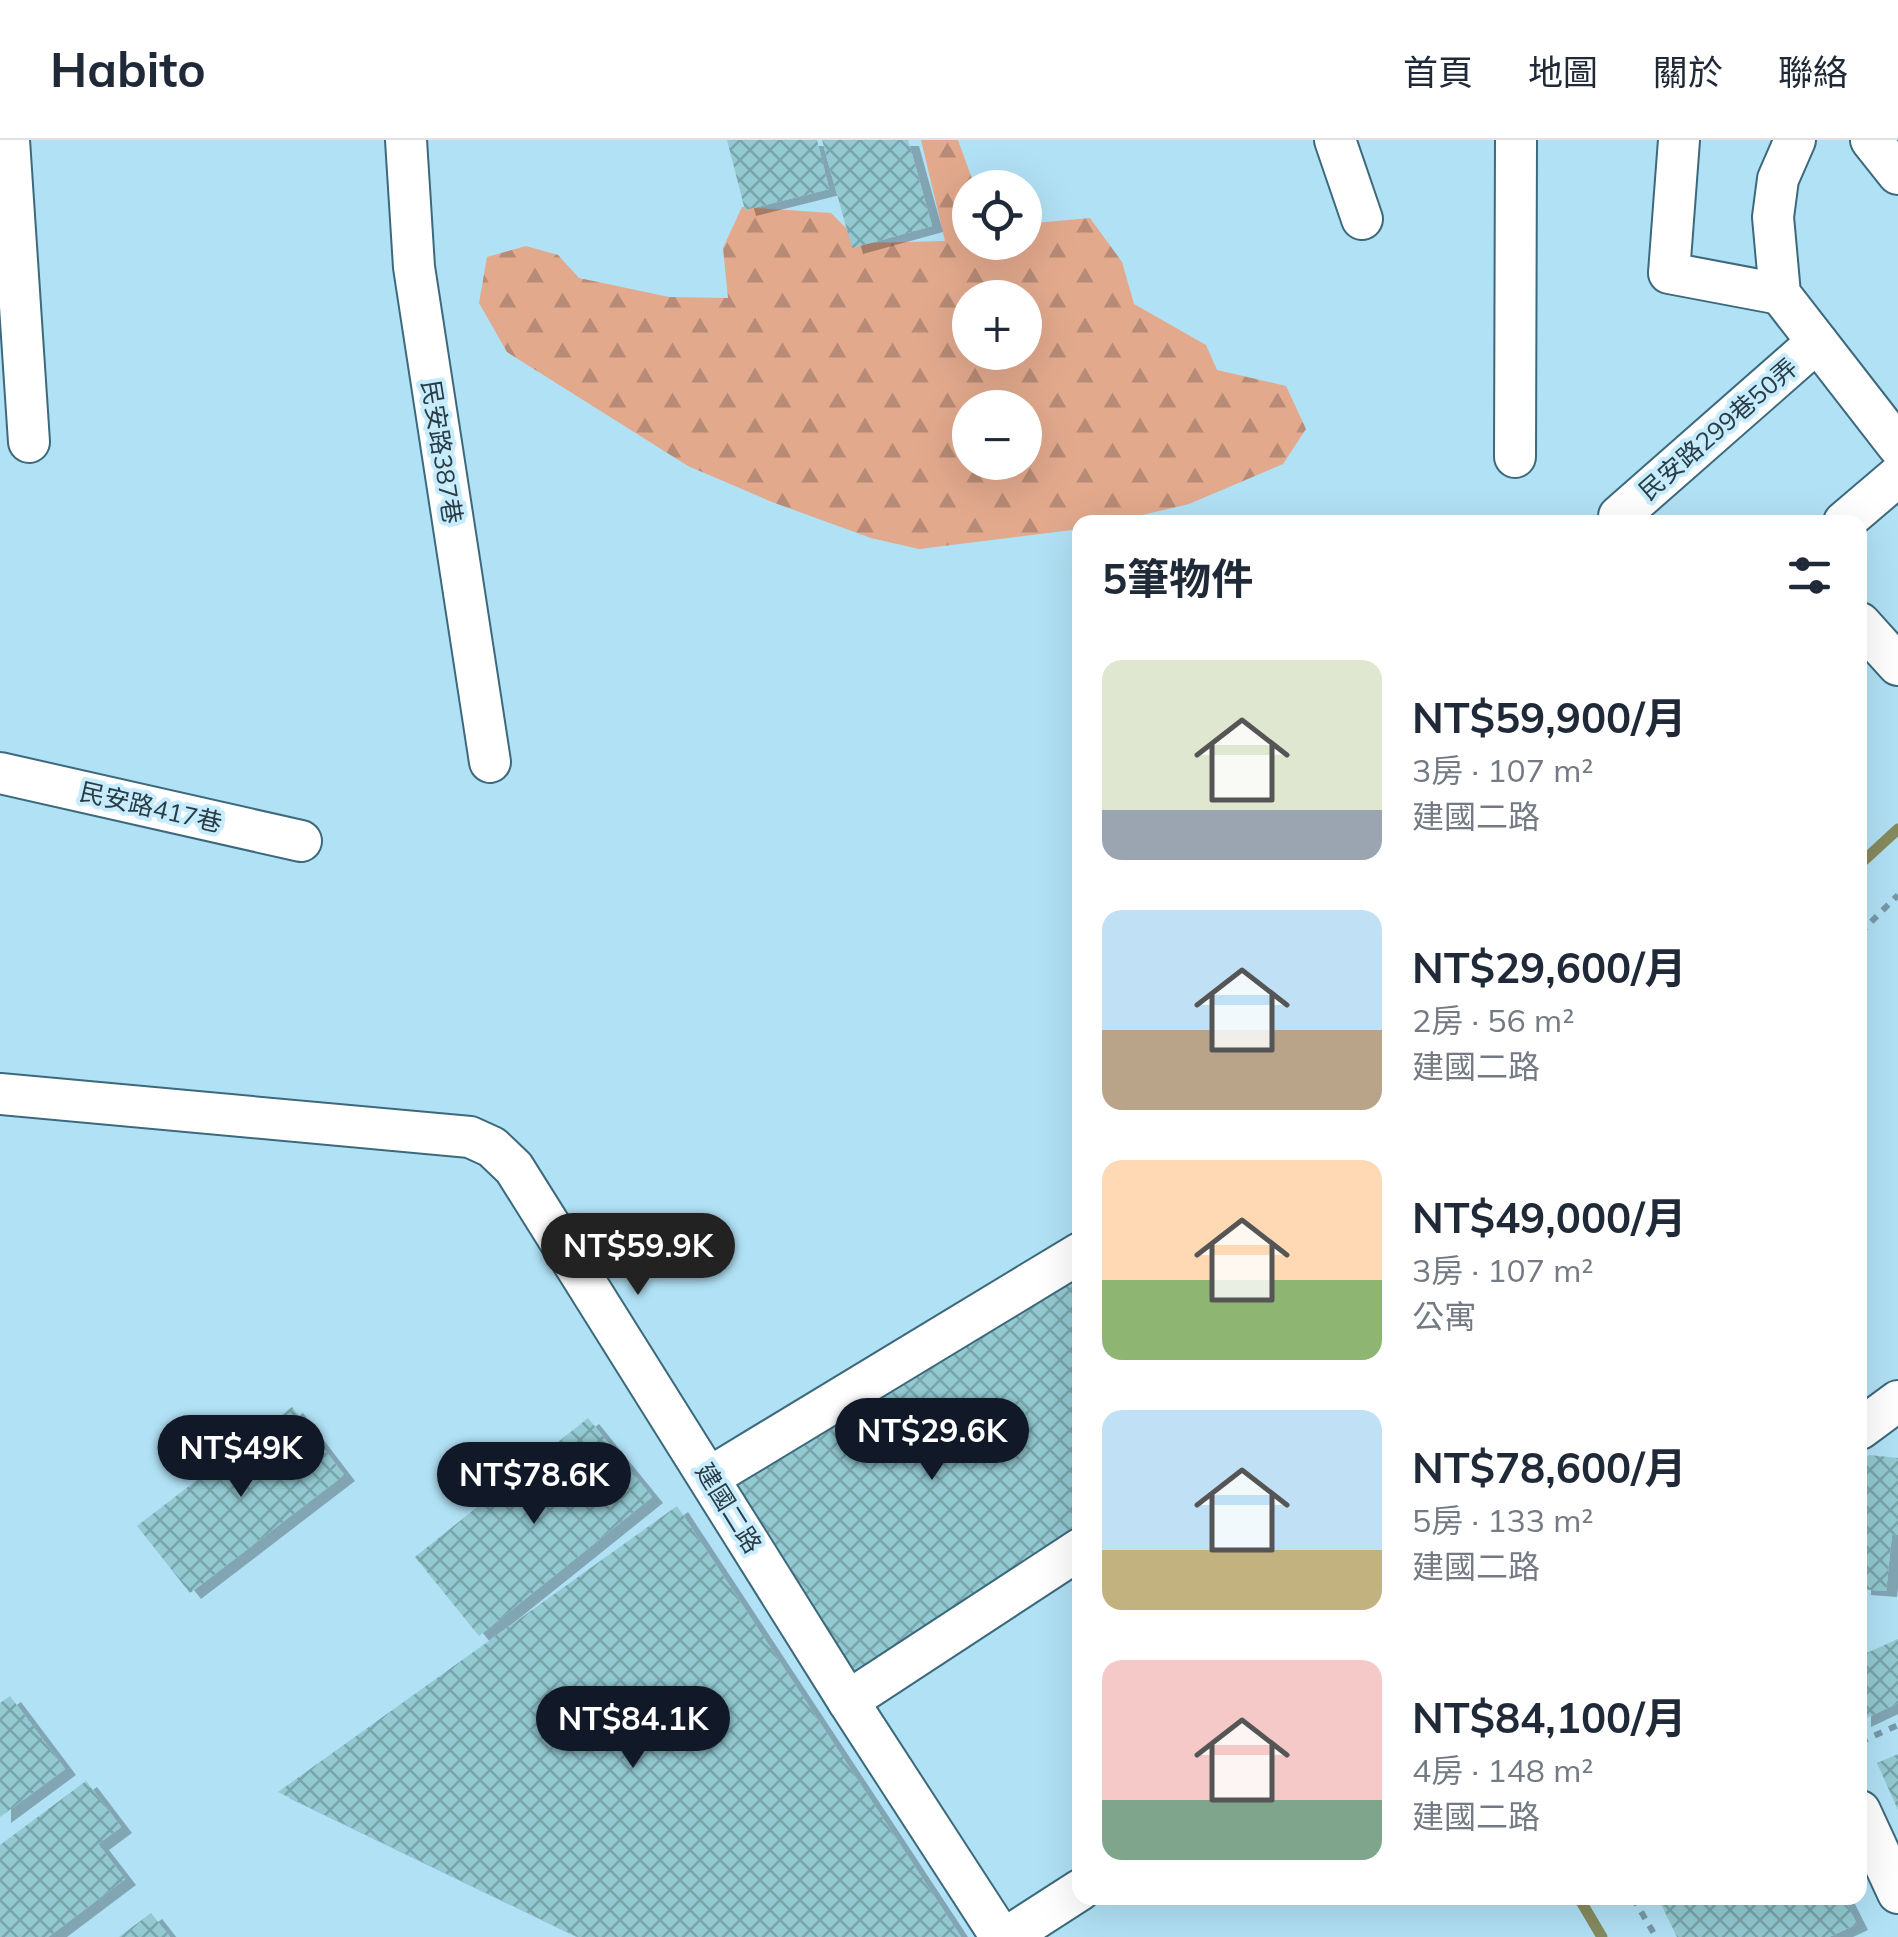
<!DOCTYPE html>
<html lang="zh-TW">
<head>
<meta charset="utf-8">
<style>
	:root { --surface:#fff; --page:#f6f6f7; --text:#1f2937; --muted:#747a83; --line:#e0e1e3; --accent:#111827 }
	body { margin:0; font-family:Mulish,"Noto Sans TC",sans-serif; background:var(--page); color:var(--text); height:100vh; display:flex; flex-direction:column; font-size:38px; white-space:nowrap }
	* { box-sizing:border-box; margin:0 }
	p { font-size:32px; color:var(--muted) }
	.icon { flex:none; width:55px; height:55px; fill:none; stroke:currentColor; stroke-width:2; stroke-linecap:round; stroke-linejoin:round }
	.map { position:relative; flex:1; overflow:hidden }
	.drawer { position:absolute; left:1072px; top:375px; width:795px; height:1390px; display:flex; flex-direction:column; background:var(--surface); border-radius:20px; box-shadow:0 10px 40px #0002 }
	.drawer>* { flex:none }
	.buttons { position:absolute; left:952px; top:30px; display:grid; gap:20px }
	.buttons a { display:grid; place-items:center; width:90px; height:90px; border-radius:50%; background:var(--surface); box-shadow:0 10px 40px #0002; font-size:50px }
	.price { position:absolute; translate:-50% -85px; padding:0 22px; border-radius:35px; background:var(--accent); color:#fff; font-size:32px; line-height:65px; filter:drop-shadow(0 2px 5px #0008) }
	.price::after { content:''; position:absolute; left:50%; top:60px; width:30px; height:22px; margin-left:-15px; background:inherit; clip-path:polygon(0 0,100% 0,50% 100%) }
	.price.current { background:#222; color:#fff }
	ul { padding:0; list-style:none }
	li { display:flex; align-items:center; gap:30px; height:250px; padding:0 30px }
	li span { display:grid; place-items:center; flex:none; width:280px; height:200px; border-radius:20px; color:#555 }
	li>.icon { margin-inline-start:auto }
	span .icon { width:120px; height:120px; fill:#fffc; stroke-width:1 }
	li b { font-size:42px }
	h2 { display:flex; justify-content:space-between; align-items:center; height:120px; padding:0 30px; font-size:42px }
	header { display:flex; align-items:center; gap:60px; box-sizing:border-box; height:140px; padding:0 50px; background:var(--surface); border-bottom:2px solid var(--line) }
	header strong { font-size:48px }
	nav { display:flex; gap:55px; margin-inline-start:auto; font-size:35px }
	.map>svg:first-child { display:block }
</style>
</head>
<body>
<header>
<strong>Habito</strong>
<nav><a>首頁</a><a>地圖</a><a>關於</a><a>聯絡</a></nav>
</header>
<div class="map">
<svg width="1898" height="1797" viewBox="0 0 1898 1797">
	<defs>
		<pattern id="forest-firs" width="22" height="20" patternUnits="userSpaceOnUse" patternTransform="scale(2.5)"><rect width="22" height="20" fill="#e2a98d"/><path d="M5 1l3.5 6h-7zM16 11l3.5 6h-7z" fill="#b78b75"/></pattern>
		<pattern id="building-cross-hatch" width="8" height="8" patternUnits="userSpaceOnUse" patternTransform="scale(2.5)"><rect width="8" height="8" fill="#93c9d1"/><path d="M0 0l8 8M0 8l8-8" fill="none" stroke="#78a4ab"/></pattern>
		<filter id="shadow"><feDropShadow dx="11" dy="6" stdDeviation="0" flood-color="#0004"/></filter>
	</defs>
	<rect width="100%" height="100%" fill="#b1e1f5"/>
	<path fill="url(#forest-firs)" fill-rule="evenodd" d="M921,0H958L975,47L970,48V102H1025V84L1090,78L1122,122L1134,164L1206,205L1217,230L1286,246L1306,289L1283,324L1189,364L1113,382H1080V389L919,409L871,398L772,362L688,326L507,212L479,163L487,117L526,106L558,115L579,138L669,157L728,158L723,108L742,67L831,73L861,103L945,101ZM970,158H1025V212H970ZM970,268H1025V322H970Z"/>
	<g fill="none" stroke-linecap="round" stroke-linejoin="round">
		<g stroke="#868a5e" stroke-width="11">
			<polyline points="1860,724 1898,689"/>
			<polyline points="1579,1758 1602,1797"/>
		</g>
	</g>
	<g fill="url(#building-cross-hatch)" filter="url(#shadow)">
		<polygon points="727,0 817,0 829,49 745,70"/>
		<polygon points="822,0 908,0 932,86 852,108"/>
		<polygon points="1080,1124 1080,1399 850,1542 726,1341"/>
		<polygon points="292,1267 344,1335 190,1453 137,1386"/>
		<polygon points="588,1278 652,1357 479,1496 415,1417"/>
		<polygon points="1869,1315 1898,1318 1898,1395 1892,1394 1886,1451 1860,1449 1860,1322"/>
		<polygon points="677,1366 961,1797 578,1797 278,1652"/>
		<polygon points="1898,1499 1898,1563 1860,1581 1860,1516"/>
		<polygon points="10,1556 65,1629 0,1677 0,1563"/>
		<polygon points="1898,1614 1898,1670 1877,1623"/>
		<polygon points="86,1641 121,1687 98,1704 125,1739 48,1797 0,1797 0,1705"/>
		<polygon points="1658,1758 1844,1758 1857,1784 1829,1797 1677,1797"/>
		<polygon points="151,1773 170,1797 119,1797"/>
	</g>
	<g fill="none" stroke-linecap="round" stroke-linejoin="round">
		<defs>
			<g id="minor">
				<polyline points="9,0 29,302"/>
				<polyline points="406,0 414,127 490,622"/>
				<polyline points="1335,0 1362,79"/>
				<polyline points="1679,0 1669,133 1780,154"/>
				<polyline points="1795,0 1778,39 1773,77 1780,154 1898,306"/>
				<polyline points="1871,0 1898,34"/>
				<polyline points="1515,317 1516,0"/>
				<polyline points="1619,376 1817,202"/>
				<polyline points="1844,382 1898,336"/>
				<polyline points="1860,483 1898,525"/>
				<polyline points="0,633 301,701"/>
				<polyline points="0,954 470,997 492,1007 514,1028 848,1561 1001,1797"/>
				<polyline points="1860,1289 1898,1261"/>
				<polyline points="710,1337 1080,1113"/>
				<polyline points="848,1561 1080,1409"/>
				<polyline points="1860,1671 1898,1753"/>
				<polyline points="1007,1797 1080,1750"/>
			</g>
		</defs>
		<use href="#minor" stroke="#3c697b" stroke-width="44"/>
		<g stroke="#7699a8" stroke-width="6" stroke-dasharray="8 8" stroke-linecap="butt">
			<polyline points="1860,793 1898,755"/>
			<polyline points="1860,1602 1898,1585"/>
			<polyline points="1633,1758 1656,1797"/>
		</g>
		<use href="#minor" stroke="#fff" stroke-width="40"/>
	</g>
	<g text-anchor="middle" stroke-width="8" stroke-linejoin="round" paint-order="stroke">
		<g font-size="25" fill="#2a3d46" stroke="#c6ecfd">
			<text transform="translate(1718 289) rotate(-41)" y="9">民安路299巷50弄</text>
			<text transform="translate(442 312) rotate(81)" y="9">民安路387巷</text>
			<text transform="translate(151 667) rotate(13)" y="9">民安路417巷</text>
			<text transform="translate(729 1368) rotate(58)" y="9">建國二路</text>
		</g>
	</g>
</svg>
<div class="buttons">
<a><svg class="icon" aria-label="locate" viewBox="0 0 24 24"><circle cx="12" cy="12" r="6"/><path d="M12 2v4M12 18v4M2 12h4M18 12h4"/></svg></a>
<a>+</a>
<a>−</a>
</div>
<b class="price current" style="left:638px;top:1158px">NT$59.9K</b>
<b class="price" style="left:932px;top:1343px">NT$29.6K</b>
<b class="price" style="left:241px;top:1360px">NT$49K</b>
<b class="price" style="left:534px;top:1387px">NT$78.6K</b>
<b class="price" style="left:633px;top:1631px">NT$84.1K</b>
<section class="drawer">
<h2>5筆物件<svg class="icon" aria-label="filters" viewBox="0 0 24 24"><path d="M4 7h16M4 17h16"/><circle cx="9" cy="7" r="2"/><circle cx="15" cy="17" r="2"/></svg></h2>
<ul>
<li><span style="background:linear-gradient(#dfe7d0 75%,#9aa5b1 0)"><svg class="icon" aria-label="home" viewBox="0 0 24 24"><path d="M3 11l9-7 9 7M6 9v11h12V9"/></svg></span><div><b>NT$59,900/月</b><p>3房 · 107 m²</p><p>建國二路</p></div></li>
<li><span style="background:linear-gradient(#bfe0f5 60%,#b9a48a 0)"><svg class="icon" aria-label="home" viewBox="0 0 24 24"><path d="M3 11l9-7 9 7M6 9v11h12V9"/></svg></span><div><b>NT$29,600/月</b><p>2房 · 56 m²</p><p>建國二路</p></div></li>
<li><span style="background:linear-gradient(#ffd9b3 60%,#8fb573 0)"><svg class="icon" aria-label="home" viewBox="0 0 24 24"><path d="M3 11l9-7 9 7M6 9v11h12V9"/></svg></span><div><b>NT$49,000/月</b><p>3房 · 107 m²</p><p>公寓</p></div></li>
<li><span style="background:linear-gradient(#bfe0f5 70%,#c2b280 0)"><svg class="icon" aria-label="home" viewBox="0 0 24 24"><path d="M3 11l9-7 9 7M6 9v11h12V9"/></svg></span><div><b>NT$78,600/月</b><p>5房 · 133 m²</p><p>建國二路</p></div></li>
<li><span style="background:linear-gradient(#f6c9c9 70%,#7fa58c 0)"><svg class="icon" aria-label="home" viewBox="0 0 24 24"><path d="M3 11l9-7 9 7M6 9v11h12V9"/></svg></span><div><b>NT$84,100/月</b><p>4房 · 148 m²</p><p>建國二路</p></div></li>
</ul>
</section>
</div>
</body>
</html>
